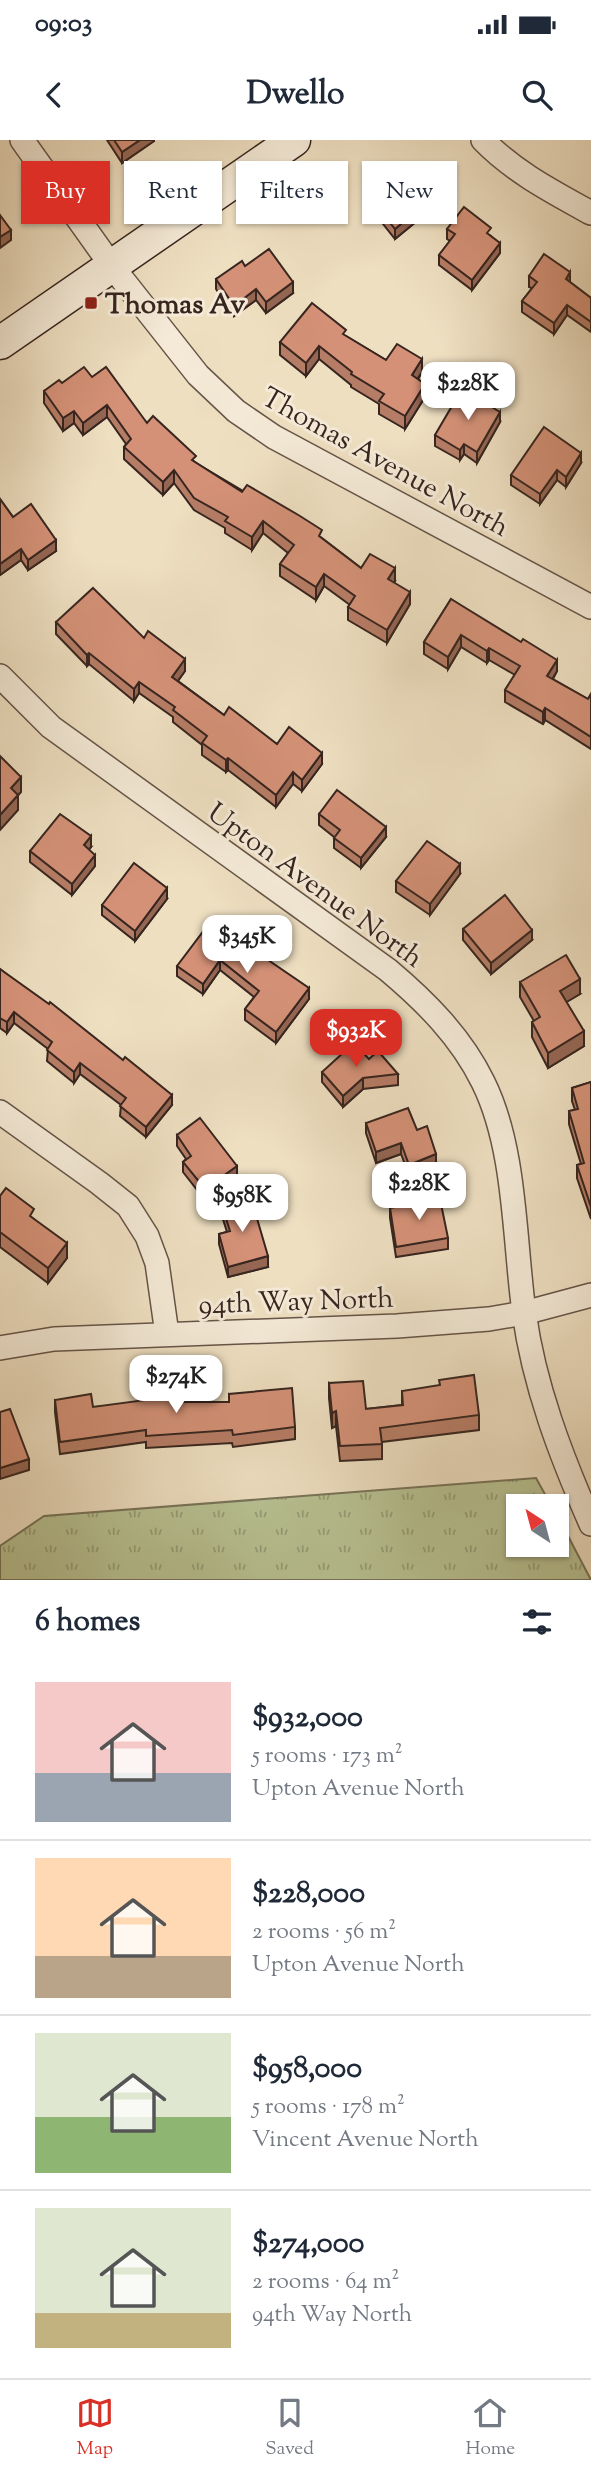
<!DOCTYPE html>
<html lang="en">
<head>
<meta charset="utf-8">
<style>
	:root { --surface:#fff; --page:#f2f2f3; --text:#1f2937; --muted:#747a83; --line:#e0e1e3; --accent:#d93025 }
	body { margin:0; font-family:"Sorts Mill Goudy",serif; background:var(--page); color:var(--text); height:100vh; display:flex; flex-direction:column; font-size:26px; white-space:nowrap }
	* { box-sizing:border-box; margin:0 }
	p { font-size:23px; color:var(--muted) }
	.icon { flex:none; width:38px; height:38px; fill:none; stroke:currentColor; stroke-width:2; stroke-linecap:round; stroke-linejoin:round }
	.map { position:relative; height:1440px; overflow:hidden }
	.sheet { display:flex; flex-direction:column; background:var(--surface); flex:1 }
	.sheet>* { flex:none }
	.top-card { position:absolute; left:21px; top:21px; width:550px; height:63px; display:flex; gap:14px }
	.needle { width:46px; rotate:324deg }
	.fabs { position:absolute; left:506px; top:1354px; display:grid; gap:14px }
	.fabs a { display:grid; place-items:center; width:63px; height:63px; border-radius:0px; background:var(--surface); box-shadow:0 2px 5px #0004; font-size:35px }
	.price { position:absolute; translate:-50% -60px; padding:0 16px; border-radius:14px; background:#fff; color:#222; font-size:23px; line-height:46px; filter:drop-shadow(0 2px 4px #0008) }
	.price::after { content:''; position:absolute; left:50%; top:42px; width:21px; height:16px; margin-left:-10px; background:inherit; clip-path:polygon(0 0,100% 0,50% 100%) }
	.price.current { background:var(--accent); color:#fff }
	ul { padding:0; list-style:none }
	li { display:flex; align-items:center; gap:21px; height:175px; padding:0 35px }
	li+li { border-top:2px solid var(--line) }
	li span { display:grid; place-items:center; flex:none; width:196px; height:140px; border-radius:0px; color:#555 }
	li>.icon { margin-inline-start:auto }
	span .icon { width:84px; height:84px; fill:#fffc; stroke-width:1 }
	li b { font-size:30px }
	h2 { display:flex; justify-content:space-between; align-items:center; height:84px; padding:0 35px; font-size:30px }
	.tag { padding:0 24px; border-radius:0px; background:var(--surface); box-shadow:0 2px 5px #0004; font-size:24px; line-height:63px }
	.tag.current { background:var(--accent); color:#fff }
	.status { display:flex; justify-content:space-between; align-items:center; height:49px; padding:0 35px; background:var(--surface); direction:ltr }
	.status svg { height:19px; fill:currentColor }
	header { display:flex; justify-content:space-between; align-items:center; height:91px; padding:0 35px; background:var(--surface); font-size:32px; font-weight:700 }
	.tab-bar { display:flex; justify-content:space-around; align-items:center; height:98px; border-top:2px solid var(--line); background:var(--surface); font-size:19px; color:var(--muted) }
	.tab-bar a { display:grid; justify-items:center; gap:4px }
	.tab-bar .current { color:var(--accent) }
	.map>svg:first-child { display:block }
</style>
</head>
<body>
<div class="status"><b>09:03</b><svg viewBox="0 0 49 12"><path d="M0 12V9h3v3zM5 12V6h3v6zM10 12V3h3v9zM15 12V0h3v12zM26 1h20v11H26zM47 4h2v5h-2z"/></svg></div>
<header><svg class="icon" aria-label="back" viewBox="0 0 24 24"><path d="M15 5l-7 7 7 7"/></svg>Dwello<svg class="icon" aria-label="search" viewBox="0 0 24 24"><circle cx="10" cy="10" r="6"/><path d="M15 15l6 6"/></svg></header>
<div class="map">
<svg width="591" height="1440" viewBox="0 0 591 1440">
	<defs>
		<pattern id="park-tufts" width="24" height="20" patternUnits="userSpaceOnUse" patternTransform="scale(1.75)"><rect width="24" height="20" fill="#b8c293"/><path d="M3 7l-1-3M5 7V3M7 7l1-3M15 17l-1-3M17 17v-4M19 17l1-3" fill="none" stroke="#969d77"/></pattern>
	</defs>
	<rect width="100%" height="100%" fill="#eedfc1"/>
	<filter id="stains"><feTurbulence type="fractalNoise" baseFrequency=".00286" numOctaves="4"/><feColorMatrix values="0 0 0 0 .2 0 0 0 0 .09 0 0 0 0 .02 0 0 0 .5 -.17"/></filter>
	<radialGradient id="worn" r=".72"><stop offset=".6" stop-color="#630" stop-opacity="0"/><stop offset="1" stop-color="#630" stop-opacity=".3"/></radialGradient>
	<polygon fill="url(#park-tufts)" stroke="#787459" stroke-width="2" points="536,1338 552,1367 518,1367 518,1405 556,1405 557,1375 591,1440 0,1440 0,1406 44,1376"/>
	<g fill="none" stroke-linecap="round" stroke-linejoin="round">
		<defs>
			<g id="street">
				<polyline points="22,0 111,125 198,235 236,271 274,297 591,467"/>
				<path d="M483,0C514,32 553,52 591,73"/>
				<path d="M0,536L51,587L388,830C426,862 461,897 483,942C516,1008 514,1099 524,1172C534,1246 561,1316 591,1384"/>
				<polyline points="0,972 99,1043 128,1066 147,1096 157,1123 167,1194"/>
				<polyline points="0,1208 54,1199 397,1186 489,1179 524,1173 591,1155"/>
			</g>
			<polyline id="secondary" points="0,203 294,0"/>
		</defs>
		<use href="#street" stroke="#655448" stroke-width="26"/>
		<use href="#secondary" stroke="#37251f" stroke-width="35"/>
		<use href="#street" stroke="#f4ead7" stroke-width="23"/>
		<use href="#secondary" stroke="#f4ead7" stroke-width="32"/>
	</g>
	<g fill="#b67d66" stroke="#37251f" stroke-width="2">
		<polygon points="107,0 154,0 154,1 122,23"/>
		<polygon points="397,47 440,62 395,99 368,65 368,55"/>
		<polygon points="447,89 491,96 500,113 472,150 439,125 439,115 450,101 447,99"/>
		<polygon points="245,126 293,153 266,173 256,160 234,176 216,149 216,139"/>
		<polygon points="529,136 570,142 591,158 591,192 567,175 554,194 522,172 522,161 532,148 529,147"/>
		<polygon points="346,196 386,220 422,232 418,239 425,257 405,289 379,274 379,264 351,247 351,245 319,219 306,236 280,215 280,202"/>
		<polygon points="92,237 196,323 322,398 361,428 395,441 394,442 410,464 387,503 348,480 348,467 350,465 324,446 316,460 280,436 280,424 288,413 263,393 252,410 225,393 225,388 194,370 174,343 163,355 124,319 124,307 126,304 107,277 83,295 74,283 63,291 44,263 44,251 62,243"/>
		<polygon points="500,282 477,323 464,314 460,320 435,306 435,295"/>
		<polygon points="581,323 566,347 557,340 540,364 511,345 511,335"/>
		<polygon points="0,359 13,377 56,411 28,430 21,420 0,435"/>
		<polygon points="451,459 557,531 553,539 588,559 591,554 591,609 545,580 543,584 505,562 505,550 515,535 489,520 487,523 461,507 448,529 424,514 424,502"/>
		<polygon points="56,482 144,498 185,531 178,541 224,575 277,604 322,624 302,651 293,644 276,667 228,630 226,632 202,615 202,605 173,582 173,577 139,553 134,561 89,524 87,526 56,494"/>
		<polygon points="319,674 386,697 361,728 334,708 334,697 319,685"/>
		<polygon points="91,707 89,709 95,726 72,755 30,722 30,711"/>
		<polygon points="460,734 430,775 396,752 396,741"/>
		<polygon points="167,759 135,801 102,775 102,765"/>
		<polygon points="463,789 532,800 491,834 463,800"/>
		<polygon points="221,801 256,812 309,859 276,903 245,880 245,869 254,857 220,830 203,854 177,836 177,826"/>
		<polygon points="0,829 172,965 146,997 120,976 121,965 80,934 74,943 47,921 48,909 14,883 7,893 0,888"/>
		<polygon points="520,842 580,854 566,862 584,906 548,928 532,897 532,882 534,881 520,857"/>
		<polygon points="369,919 398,934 398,945 363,949 343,967 322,942 322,932"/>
		<polygon points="591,942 591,1079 577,1038 577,1025 581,1024 569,984 569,971 575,970 572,961 572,948"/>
		<polygon points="366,983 417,990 436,1025 409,1035 401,1014 376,1023 366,993"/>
		<polygon points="177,995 237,1036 205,1060 183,1032 183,1022 186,1019 177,1006"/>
		<polygon points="0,1056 34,1079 67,1118 48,1143 0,1107"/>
		<polygon points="222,1066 268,1127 228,1137 219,1104 219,1094 227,1092 222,1076"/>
		<polygon points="390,1068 448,1098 448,1109 396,1117 390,1078"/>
		<polygon points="329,1243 366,1269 402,1265 402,1251 479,1275 479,1290 382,1302 382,1319 340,1321 336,1286 332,1288 329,1258"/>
		<polygon points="229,1254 295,1287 295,1299 233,1307 232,1303 146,1308 146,1302 60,1314 55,1272 55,1260 93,1267 182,1262 229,1262"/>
	</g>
	<g fill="#946653" stroke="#37251f" stroke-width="2">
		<polygon points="140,0 154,0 154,1 122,23 122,12"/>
		<polygon points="440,51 440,62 395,99 395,89"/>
		<polygon points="11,90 11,100 0,108 0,97"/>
		<polygon points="500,103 500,113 472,150 472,140"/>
		<polygon points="570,132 570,142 566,139"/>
		<polygon points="293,142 293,153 266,173 266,162"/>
		<polygon points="256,149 256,160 234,176 234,166"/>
		<polygon points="567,165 567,175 554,194 554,183"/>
		<polygon points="319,206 319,219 306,236 306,223"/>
		<polygon points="422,219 422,232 412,248 412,235"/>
		<polygon points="425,244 425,257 405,289 405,276"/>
		<polygon points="107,265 107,277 83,295 83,283"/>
		<polygon points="74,271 74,283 63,291 63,278"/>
		<polygon points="500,272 500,282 477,323 477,312"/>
		<polygon points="464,304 464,314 460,320 460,310"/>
		<polygon points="581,313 581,323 566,347 566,337"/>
		<polygon points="174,330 174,343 163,355 163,342"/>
		<polygon points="557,330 557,340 540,364 540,354"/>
		<polygon points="263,381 263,393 252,410 252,397"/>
		<polygon points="56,400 56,411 28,430 28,420"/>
		<polygon points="21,409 21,420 0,435 0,424"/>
		<polygon points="395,428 395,441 388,451 388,439"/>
		<polygon points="324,434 324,446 316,460 316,447"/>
		<polygon points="410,452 410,464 387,503 387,490"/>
		<polygon points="461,495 461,507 448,529 448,517"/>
		<polygon points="489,508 489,520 487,523 487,511"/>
		<polygon points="89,513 89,524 87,526 87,515"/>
		<polygon points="185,519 185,531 172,549 172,537"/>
		<polygon points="557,520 557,531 547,548 547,536"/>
		<polygon points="139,542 139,553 134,561 134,549"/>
		<polygon points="545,568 545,580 543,584 543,572"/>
		<polygon points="322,613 322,624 302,651 302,640"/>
		<polygon points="228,618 228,630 226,632 226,620"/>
		<polygon points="293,632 293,644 276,667 276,655"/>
		<polygon points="21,637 21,652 11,663 11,648"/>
		<polygon points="18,655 18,670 0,690 0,675"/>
		<polygon points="386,687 386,697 361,728 361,718"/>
		<polygon points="91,696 91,707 84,715 84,705"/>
		<polygon points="95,715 95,726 72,755 72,744"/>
		<polygon points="460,724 460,734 430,775 430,764"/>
		<polygon points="167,748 167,759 135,801 135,791"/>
		<polygon points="532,790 532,800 491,834 491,823"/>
		<polygon points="220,820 220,830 203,854 203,844"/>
		<polygon points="580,839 580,854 560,866 560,851"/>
		<polygon points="309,848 309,859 276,903 276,892"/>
		<polygon points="14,872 14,883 7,893 7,882"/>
		<polygon points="584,891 584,906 548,928 548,913"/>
		<polygon points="80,923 80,934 74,943 74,932"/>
		<polygon points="363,938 363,949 343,967 343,956"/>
		<polygon points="172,955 172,965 146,997 146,987"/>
		<polygon points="401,1003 401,1014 376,1023 376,1012"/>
		<polygon points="436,1014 436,1025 409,1035 409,1025"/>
		<polygon points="237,1026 237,1036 205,1060 205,1049"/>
		<polygon points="67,1103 67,1118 48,1143 48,1128"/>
		<polygon points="268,1116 268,1127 228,1137 228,1127"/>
		<polygon points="336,1271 336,1286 332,1288 332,1273"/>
		<polygon points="29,1319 29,1330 0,1339 0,1328"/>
	</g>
	<g fill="#d49177" stroke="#37251f" stroke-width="2">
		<polygon points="114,0 140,0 122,12"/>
		<polygon points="421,28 440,51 395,89 368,55 389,38 397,47"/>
		<polygon points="464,67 491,88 487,93 500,103 472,140 439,115 455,94 447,89"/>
		<polygon points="0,75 11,90 0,97"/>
		<polygon points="269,109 293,142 266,162 256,149 234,166 216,139 242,121 245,126"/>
		<polygon points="544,114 570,132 566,139 591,158 591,182 567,165 554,183 522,161 537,142 529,136"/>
		<polygon points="312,163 346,190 343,194 386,220 397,204 422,219 412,235 425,244 405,276 379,261 384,254 351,234 352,232 319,206 306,223 280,202"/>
		<polygon points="84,227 92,237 106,227 147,283 153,276 196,316 192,320 242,352 247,345 300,376 322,390 319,396 361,428 370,414 395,428 388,439 410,452 387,490 348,467 355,456 324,434 316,447 280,424 294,405 263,381 252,397 225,381 228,377 194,358 174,330 163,342 124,307 131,299 107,265 83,283 74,271 63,278 44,251 59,240 62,243"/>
		<polygon points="462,249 500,272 477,312 464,304 460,310 435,295"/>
		<polygon points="544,287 581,313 566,337 557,330 540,354 511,335"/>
		<polygon points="0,359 13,377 31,364 56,400 28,420 21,409 0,424"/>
		<polygon points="93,448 144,498 148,491 185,519 172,537 224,575 229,567 277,604 289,587 322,613 302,640 293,632 276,655 228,618 226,620 202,603 207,596 173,570 175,567 139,542 134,549 89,513 87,515 56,482"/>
		<polygon points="451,459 521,502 523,499 557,520 547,536 588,559 591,554 591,597 545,568 543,572 505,550 520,526 489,508 487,511 461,495 448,517 424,502"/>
		<polygon points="0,616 21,637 11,648 18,655 0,675"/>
		<polygon points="337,650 386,687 361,718 334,698 340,690 319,674"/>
		<polygon points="60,674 91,696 84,705 95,715 72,744 30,711"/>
		<polygon points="427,701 460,724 430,764 396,741"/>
		<polygon points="134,723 167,748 135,791 102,765"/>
		<polygon points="505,755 532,790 491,823 463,789"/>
		<polygon points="205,789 221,801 232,790 256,809 255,811 309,848 276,892 245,869 259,851 220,820 203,844 177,826"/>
		<polygon points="566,815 580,839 560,851 584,891 548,913 532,882 540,877 520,842"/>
		<polygon points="0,829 49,864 50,862 123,920 125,917 172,955 146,987 120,966 126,958 80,923 74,932 47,910 52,902 14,872 7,882 0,878"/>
		<polygon points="354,903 369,919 378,911 398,934 363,938 343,956 322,932"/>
		<polygon points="591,942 591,1067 577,1025 584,1023 569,971 578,969 572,948"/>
		<polygon points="408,968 417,990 427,986 436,1014 409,1025 401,1003 376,1012 366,983"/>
		<polygon points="200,978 237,1026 205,1049 183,1022 191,1016 177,995"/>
		<polygon points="6,1048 34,1069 30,1076 67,1103 48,1128 0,1092 0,1056"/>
		<polygon points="439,1054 448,1098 396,1107 390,1068 417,1063 417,1057"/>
		<polygon points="251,1058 268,1116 228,1127 219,1094 230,1091 222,1066"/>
		<polygon points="474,1235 479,1275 380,1288 382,1304 340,1306 336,1271 332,1273 329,1243 363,1241 366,1269 403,1265 402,1251 440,1245 439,1240"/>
		<polygon points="292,1248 295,1287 233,1295 232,1290 146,1296 146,1290 60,1302 55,1260 91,1254 93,1267 146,1260 145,1255 181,1254 182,1262 229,1262 229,1254"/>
		<polygon points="10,1269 29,1319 0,1328 0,1272"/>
	</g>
	<rect fill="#8f2418" stroke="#f4ead7" stroke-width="2.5" x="84" y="156" width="14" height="14" rx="3.5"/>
	<g text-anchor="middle" stroke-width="6" stroke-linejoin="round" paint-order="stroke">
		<g font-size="28" font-weight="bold" fill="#37251f" stroke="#f4ead7" text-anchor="start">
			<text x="105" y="173">Thomas Av</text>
		</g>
		<g font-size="28" fill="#37251f" stroke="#f4ead7">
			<text transform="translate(386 321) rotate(29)" y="10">Thomas Avenue North</text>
			<text transform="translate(316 744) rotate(36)" y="10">Upton Avenue North</text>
			<text transform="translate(296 1160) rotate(-2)" y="10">94th Way North</text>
		</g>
	</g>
	<rect width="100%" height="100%" filter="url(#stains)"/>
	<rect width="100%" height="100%" fill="url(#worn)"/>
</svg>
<div class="fabs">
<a><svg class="needle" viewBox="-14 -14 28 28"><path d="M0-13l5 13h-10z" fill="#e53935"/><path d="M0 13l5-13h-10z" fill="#747a83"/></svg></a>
</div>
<b class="price" style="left:468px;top:282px">$228K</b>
<b class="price" style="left:247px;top:835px">$345K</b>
<b class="price current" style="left:356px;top:929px">$932K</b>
<b class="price" style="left:419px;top:1082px">$228K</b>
<b class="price" style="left:242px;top:1094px">$958K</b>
<b class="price" style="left:176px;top:1275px">$274K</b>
<div class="top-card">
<a class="tag current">Buy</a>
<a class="tag">Rent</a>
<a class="tag">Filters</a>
<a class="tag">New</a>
</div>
</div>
<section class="sheet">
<h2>6 homes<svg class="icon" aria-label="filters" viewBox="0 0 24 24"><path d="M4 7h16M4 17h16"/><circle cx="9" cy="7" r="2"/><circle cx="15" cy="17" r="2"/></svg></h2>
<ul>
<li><span style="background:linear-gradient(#f6c9c9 65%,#9aa5b1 0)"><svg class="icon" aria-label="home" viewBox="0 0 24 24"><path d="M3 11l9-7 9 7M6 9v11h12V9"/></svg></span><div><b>$932,000</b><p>5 rooms · 173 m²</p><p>Upton Avenue North</p></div></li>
<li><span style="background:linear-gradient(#ffd9b3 70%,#b9a48a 0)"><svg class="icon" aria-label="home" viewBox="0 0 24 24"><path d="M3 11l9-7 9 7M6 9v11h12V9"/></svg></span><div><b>$228,000</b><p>2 rooms · 56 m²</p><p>Upton Avenue North</p></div></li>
<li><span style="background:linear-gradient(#dfe7d0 60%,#8fb573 0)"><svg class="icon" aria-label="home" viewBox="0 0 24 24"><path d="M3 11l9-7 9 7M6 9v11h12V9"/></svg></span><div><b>$958,000</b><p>5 rooms · 178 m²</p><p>Vincent Avenue North</p></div></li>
<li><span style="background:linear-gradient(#dfe7d0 75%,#c2b280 0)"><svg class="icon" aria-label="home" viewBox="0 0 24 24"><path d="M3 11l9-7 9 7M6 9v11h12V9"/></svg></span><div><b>$274,000</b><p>2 rooms · 64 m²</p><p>94th Way North</p></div></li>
</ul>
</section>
<nav class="tab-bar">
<a class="current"><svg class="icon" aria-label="map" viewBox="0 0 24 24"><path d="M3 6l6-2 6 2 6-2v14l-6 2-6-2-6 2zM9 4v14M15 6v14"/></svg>Map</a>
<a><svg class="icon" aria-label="saved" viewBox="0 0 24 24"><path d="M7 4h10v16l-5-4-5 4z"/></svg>Saved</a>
<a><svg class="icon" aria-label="home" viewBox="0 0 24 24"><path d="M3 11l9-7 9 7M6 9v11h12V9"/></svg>Home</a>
</nav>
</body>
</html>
